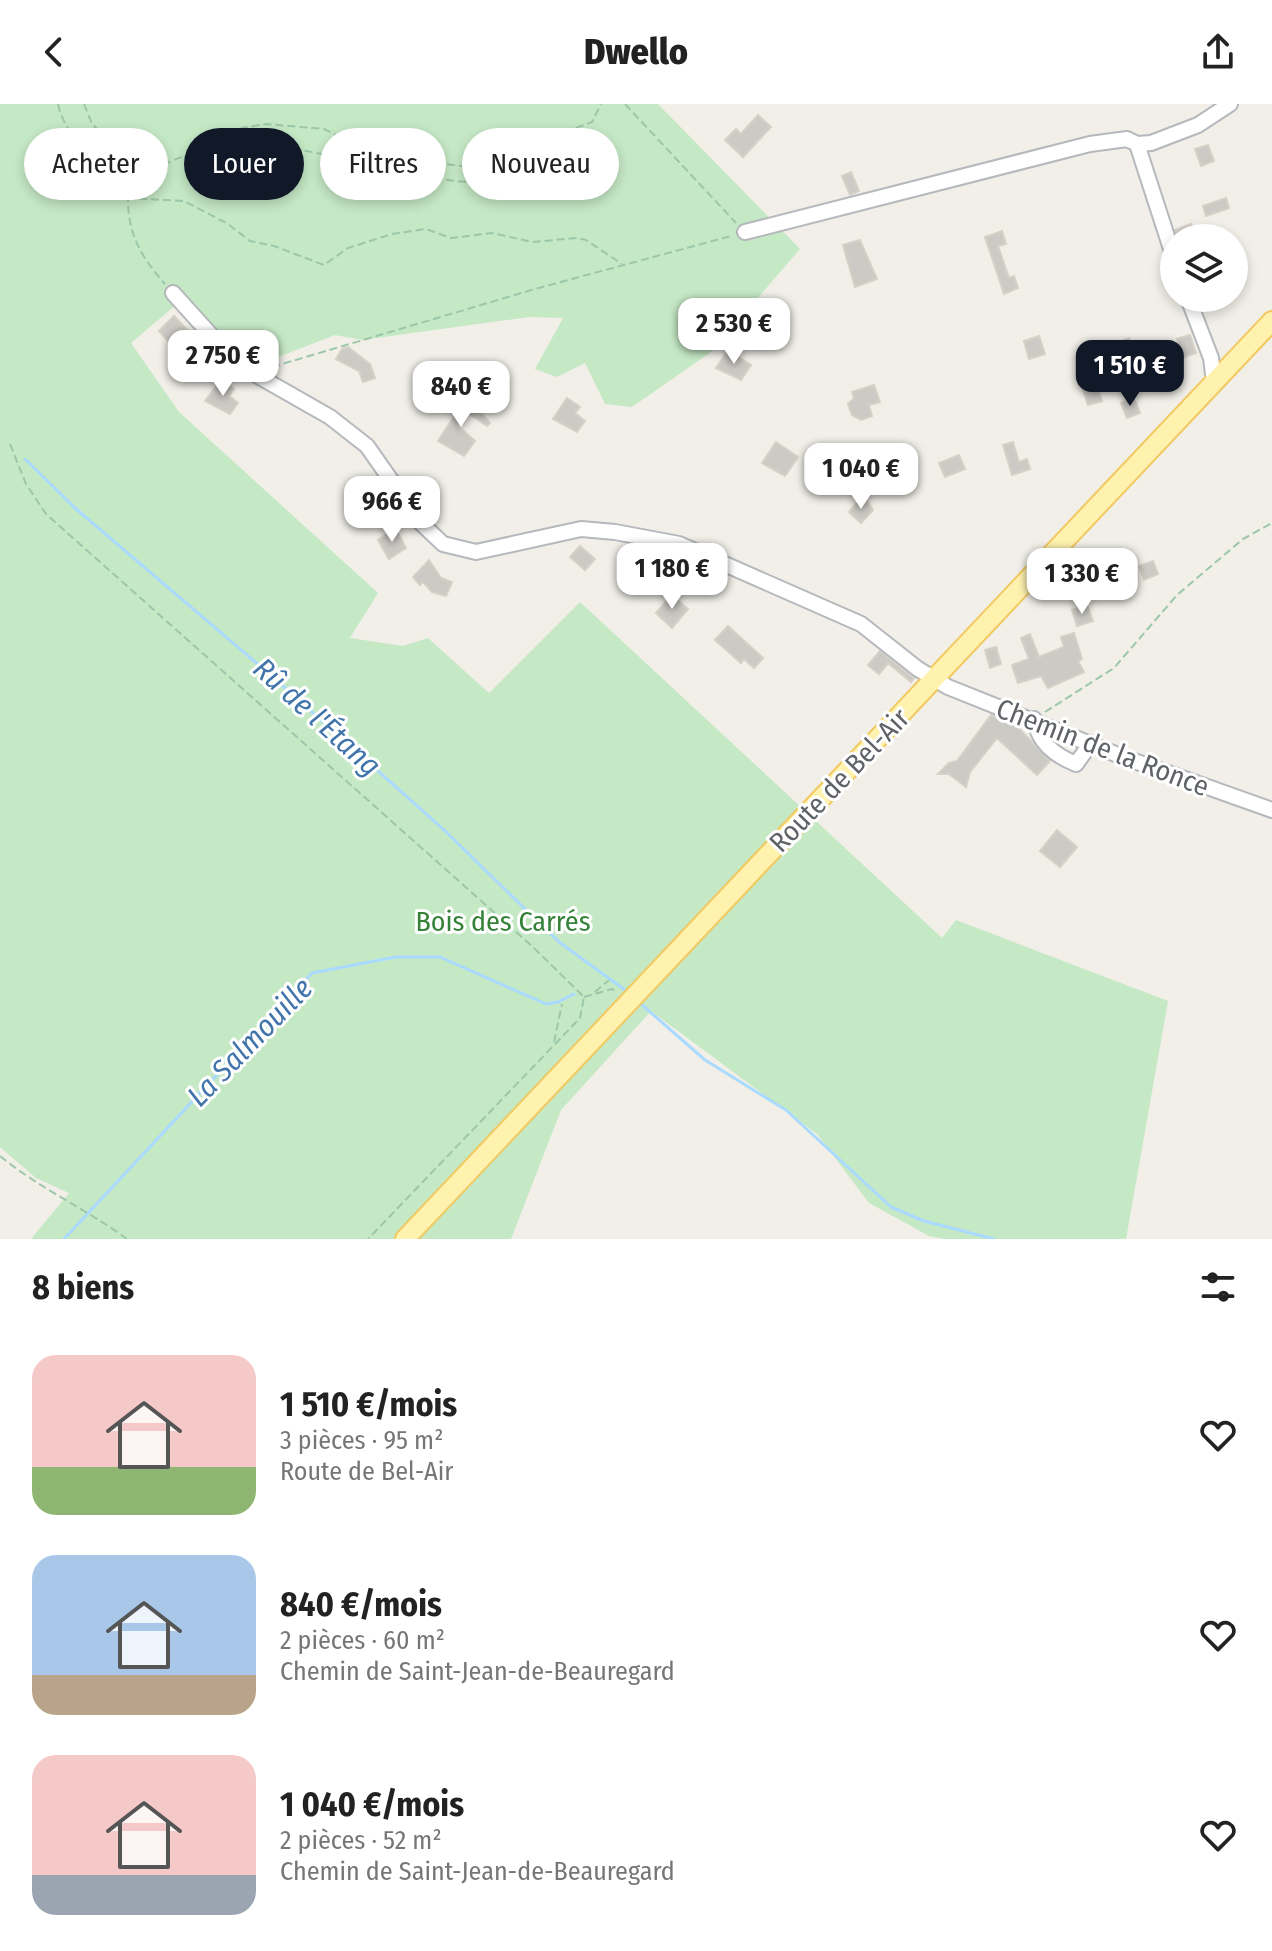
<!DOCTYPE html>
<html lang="fr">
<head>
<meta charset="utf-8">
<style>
	:root { --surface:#fff; --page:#f6f6f6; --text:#222; --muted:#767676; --accent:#111827 }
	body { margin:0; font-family:"Fira Sans Condensed",sans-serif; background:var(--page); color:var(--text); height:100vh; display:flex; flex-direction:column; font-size:30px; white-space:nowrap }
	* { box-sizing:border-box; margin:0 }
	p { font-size:26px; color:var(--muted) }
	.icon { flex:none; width:44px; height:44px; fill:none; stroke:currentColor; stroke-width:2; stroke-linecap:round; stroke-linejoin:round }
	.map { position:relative; height:1135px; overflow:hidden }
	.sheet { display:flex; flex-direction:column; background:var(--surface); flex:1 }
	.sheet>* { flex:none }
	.hud { position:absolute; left:24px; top:24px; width:800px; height:72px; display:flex; gap:16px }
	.tools { position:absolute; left:1160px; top:120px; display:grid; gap:16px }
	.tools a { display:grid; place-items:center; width:88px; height:88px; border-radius:50%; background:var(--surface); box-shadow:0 4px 12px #0003; font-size:40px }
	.price { position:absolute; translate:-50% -68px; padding:0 18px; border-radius:16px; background:#fff; color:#222; font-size:26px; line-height:52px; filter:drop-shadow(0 2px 4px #0008) }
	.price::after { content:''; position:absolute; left:50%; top:48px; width:24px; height:18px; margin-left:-12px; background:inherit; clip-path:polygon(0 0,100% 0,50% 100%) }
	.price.current { background:var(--accent); color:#fff }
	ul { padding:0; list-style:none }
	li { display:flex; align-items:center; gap:24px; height:200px; padding:0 32px }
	li span { display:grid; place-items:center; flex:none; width:224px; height:160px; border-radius:24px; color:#555 }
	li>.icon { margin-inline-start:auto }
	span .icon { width:96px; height:96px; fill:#fffc; stroke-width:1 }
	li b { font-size:34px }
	h2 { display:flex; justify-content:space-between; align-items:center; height:96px; padding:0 32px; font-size:34px }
	.pill { padding:0 28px; border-radius:36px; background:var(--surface); box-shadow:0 4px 12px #0003; font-size:28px; line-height:72px }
	.pill.current { background:var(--accent); color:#fff }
	header { display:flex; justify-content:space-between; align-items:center; height:104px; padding:0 32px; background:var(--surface); font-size:36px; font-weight:800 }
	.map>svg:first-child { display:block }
</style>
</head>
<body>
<header><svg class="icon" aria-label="back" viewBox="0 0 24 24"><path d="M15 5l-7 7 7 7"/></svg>Dwello<svg class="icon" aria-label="share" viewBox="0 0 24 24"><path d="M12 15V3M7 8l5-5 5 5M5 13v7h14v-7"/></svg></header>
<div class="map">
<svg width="1272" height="1135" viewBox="0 0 1272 1135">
	<rect width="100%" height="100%" fill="#f1efe8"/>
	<polygon fill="#c5e8c5" points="0,0 658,0 800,145 711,248 632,303 605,300 585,259 557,273 535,265 563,214 529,213 362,236 335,231 255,262 183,195 131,239 179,308 378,489 350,534 403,542 428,534 489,589 580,498 942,834 956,816 1168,897 1126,1135 944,1135 929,1132 869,1099 817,1030 651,907 561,1006 511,1135 31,1135 69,1089 36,1074 0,1043"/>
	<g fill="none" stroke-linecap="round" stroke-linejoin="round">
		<g stroke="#aadaff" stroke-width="3">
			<polyline points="25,355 75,404 267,568 443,725 559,838 625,886"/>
			<polyline points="641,900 705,956 786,1006 891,1103 924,1117 994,1135"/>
			<polyline points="64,1135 312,869 396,853 440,853 546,900 558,898 574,890"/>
		</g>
	</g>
	<g fill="#cccac5" stroke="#d6d1c6" stroke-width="2">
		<polygon points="758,11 771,23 743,53 725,36 736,25 741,30"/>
		<polygon points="1208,41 1214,57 1201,62 1195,45"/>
		<polygon points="851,68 859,87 850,91 842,72"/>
		<polygon points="1226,94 1229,104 1206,112 1203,102"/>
		<polygon points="1191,120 1196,134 1178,134 1175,126"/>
		<polygon points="1002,127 1006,140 998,142 1009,174 1014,172 1018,184 1004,190 985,133"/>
		<polygon points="860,136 877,175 855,183 843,141"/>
		<polygon points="174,212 191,230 180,241 172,233 168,237 159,227"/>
		<polygon points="1190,231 1196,249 1184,253 1177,235"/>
		<polygon points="1039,232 1045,250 1029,255 1024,237"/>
		<polygon points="1129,234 1139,261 1130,264 1120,238"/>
		<polygon points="348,243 370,260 375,274 363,278 359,267 336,255 342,245"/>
		<polygon points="728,246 751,261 741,276 716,264"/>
		<polygon points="222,275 234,285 229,292 238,299 230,310 205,297"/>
		<polygon points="1096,278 1102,297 1088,301 1082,283"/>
		<polygon points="874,281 880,298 869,301 872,312 861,316 852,311 848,300 854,294 852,288"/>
		<polygon points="467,293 490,319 487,322 468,309 458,322 475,337 464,352 438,337"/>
		<polygon points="567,294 580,303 575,309 585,317 577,328 553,315"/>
		<polygon points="1134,295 1140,309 1127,314 1121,299"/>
		<polygon points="776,338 798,353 785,372 762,359"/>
		<polygon points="1013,338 1019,358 1027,355 1030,365 1012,371 1003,341"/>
		<polygon points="959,351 965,365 945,373 939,359"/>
		<polygon points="371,390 384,409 368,423 355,402"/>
		<polygon points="859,396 865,400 867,397 873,406 861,419 849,408"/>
		<polygon points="395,424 406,444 389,455 378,436"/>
		<polygon points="580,442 595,455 585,466 570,453"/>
		<polygon points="429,456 441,474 452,478 446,492 432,488 423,478 420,481 413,473"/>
		<polygon points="1153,457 1158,470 1144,476 1139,462"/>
		<polygon points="672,491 688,505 672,524 656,509"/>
		<polygon points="1087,501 1093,517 1077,522 1072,506"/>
		<polygon points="728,522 763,554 754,564 744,555 741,559 715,536"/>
		<polygon points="1074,529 1082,555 1078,557 1084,568 1048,584 1041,572 1018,579 1012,561 1029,555 1021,534 1030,530 1039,553 1064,543 1061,533"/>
		<polygon points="996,543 1001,560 990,564 985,546"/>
		<polygon points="880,547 912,573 914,574 911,578 888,559 879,570 868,561"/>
		<polygon points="991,611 1016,621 1050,657 1037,671 997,634 970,668 966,683 949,670 938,670 949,659 957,657"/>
		<polygon points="1057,726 1077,743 1060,763 1040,747"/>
	</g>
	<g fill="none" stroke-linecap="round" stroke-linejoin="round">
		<defs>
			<g id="minor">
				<polyline points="1137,40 1174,154"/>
				<polyline points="745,128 1090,40 1127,35 1137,40 1151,39 1198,21 1230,0"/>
				<polyline points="173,189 228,250 253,269 330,313 367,342 421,419 443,440 476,448 581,425 615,428 679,440 861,520 918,565 948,583 1123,653 1272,706"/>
				<polyline points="1188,194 1211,254 1214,278"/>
				<path d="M1034,615C1039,639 1054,651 1076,660L1091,639"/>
			</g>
			<polyline id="major" points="405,1135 1272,217"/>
		</defs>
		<use href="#minor" stroke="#b5b8bc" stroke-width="18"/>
		<use href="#major" stroke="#f2c960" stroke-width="22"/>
		<g stroke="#9cc7a9" stroke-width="2" stroke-dasharray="8 4" stroke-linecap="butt">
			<path d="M58,0C65,36 106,63 127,93"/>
			<path d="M84,0L92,20L130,55C125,111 126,136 165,180"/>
			<polyline points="625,0 736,119"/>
			<polyline points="212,47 227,32 242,24 266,20 324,25 355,40 431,49 444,60 507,67 558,44 570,26 592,18 601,0"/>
			<path d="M128,93C139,83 151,67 165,60C202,41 258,43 299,46C334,49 491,99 507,68"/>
			<polyline points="127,94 184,97 228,120 250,137 274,142 324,161 348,144 392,130 426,125 451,134 492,129 532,138 577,134 586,136 622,160"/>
			<polyline points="272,263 535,185 731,132"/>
			<polyline points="10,340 26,380 46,410 533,843 584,893 580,914 368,1135"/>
			<polyline points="1045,608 1114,564 1177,491 1243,435 1272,419"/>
			<polyline points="595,888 609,876"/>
			<polyline points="584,893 612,885 615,887"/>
			<polyline points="554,938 562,900"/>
			<path d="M0,1052C39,1084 86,1105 127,1135"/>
		</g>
		<use href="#minor" stroke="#fff" stroke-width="14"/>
		<use href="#major" stroke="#fff2af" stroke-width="18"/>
	</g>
	<g text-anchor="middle" stroke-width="6" stroke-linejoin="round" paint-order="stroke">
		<g font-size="28" fill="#5f6368" stroke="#fff">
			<text transform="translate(1103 643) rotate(21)" y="10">Chemin de la Ronce</text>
			<text transform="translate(839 676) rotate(-46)" y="10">Route de Bel-Air</text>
		</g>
		<g font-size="28" fill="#348238" stroke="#fff">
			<text x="503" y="827">Bois des Carrés</text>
		</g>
		<g font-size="30" font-style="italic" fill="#4174aa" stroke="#fff">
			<text transform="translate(317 613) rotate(42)" y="10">Rû de l'Étang</text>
			<text transform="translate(250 938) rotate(-46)" y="10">La Salmouille</text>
		</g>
	</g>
</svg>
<div class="tools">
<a><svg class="icon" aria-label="layers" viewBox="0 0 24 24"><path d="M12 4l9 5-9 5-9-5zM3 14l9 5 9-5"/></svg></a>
</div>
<b class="price" style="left:734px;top:262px">2 530 €</b>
<b class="price" style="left:223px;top:294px">2 750 €</b>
<b class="price current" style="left:1130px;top:304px">1 510 €</b>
<b class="price" style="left:461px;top:325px">840 €</b>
<b class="price" style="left:861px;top:407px">1 040 €</b>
<b class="price" style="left:392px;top:440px">966 €</b>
<b class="price" style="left:672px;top:507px">1 180 €</b>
<b class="price" style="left:1082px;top:512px">1 330 €</b>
<div class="hud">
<a class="pill">Acheter</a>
<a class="pill current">Louer</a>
<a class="pill">Filtres</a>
<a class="pill">Nouveau</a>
</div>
</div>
<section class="sheet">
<h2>8 biens<svg class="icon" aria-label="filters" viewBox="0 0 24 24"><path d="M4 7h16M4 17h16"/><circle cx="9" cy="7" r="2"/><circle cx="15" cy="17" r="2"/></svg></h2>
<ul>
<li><span style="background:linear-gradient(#f6c9c9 70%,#8fb573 0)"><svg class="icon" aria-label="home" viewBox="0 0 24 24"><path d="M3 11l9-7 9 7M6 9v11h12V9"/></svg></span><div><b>1 510 €/mois</b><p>3 pièces · 95 m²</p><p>Route de Bel-Air</p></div><svg class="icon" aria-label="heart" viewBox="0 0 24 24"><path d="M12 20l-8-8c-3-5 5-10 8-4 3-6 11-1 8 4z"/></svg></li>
<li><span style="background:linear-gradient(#a9c7e8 75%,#b9a48a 0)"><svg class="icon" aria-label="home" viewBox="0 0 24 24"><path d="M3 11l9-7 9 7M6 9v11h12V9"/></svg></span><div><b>840 €/mois</b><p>2 pièces · 60 m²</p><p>Chemin de Saint-Jean-de-Beauregard</p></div><svg class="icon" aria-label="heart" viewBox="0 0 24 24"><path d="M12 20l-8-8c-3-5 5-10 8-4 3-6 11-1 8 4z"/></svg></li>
<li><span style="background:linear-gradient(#f6c9c9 75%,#9aa5b1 0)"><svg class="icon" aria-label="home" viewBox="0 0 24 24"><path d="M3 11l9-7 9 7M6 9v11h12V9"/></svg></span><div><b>1 040 €/mois</b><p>2 pièces · 52 m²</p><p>Chemin de Saint-Jean-de-Beauregard</p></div><svg class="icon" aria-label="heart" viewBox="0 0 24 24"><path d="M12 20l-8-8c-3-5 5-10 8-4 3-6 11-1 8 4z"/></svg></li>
</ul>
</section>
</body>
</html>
